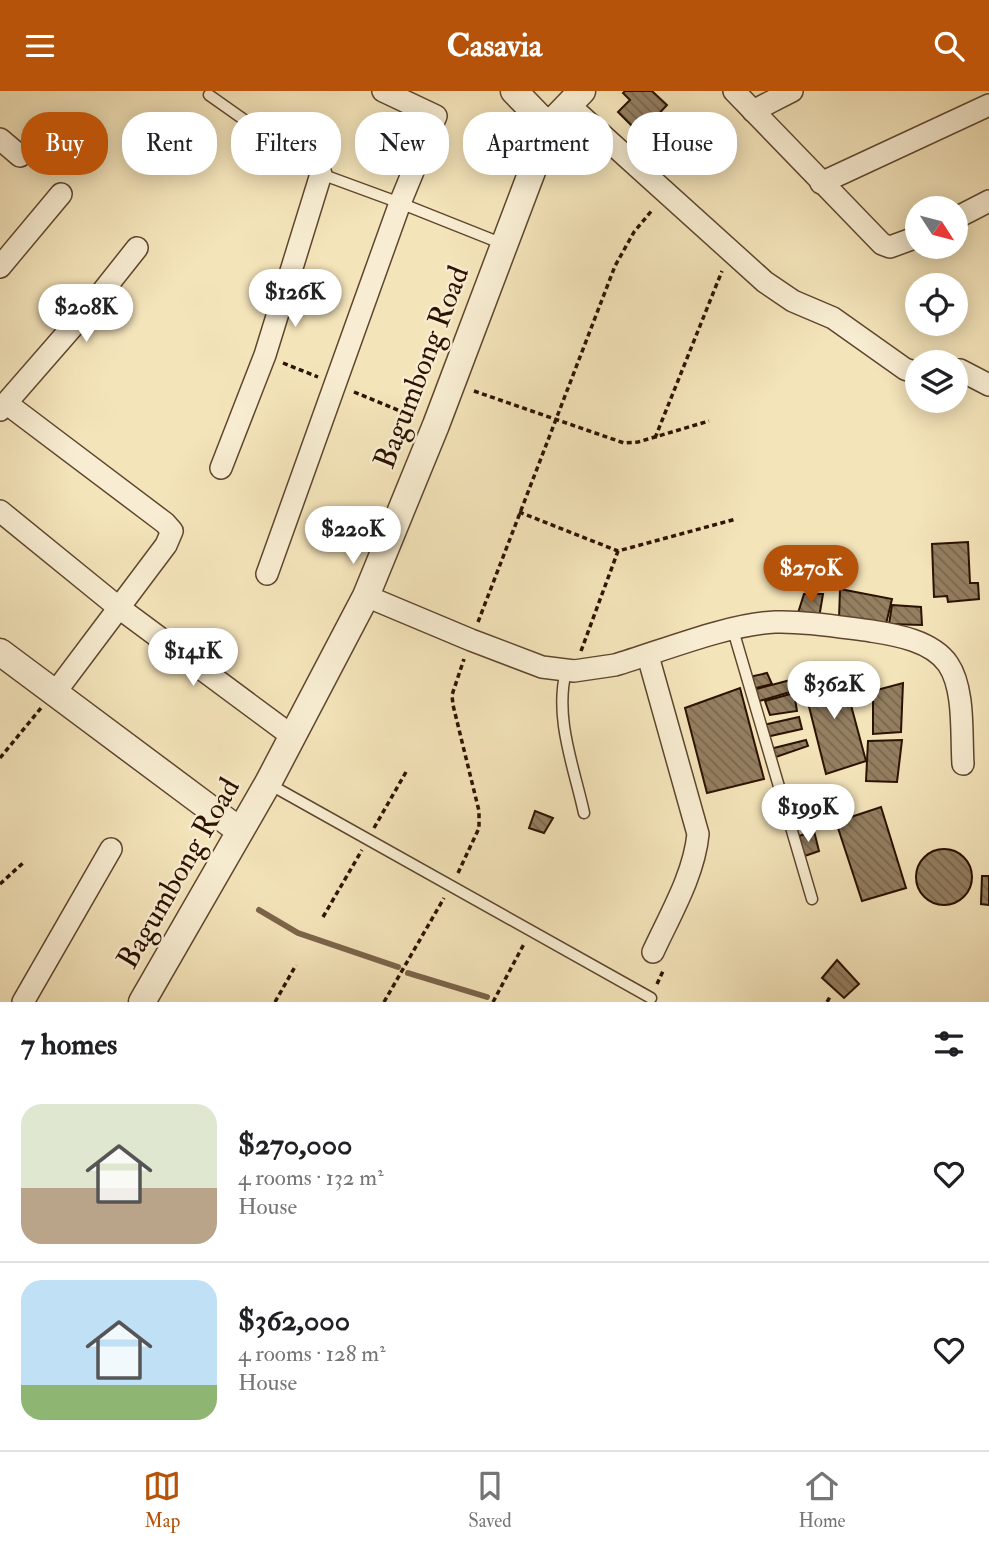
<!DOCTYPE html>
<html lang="en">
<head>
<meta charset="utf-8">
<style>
	:root { --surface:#fff; --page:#f2f2f2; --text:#202124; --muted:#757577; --line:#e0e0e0; --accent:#b45309 }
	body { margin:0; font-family:"IM FELL Double Pica",serif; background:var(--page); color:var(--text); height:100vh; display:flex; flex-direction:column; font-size:26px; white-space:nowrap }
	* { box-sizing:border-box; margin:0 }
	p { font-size:23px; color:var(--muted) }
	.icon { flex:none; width:38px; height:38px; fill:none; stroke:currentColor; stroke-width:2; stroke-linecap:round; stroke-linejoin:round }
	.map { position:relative; height:911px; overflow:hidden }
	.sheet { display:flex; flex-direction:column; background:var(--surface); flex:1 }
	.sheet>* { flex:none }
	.hud { position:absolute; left:21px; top:21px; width:948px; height:63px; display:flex; gap:14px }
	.needle { width:46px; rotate:126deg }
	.buttons { position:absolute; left:905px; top:105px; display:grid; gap:14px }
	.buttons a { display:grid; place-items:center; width:63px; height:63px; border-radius:50%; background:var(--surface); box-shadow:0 4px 18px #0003; font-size:35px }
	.price { position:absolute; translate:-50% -60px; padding:0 16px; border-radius:24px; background:#fff; color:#222; font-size:23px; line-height:46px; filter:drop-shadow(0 2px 4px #0008) }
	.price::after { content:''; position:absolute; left:50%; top:42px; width:21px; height:16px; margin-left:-10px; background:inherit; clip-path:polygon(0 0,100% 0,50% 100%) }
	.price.on { background:var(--accent); color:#fff }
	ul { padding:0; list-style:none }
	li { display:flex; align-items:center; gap:21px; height:175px; padding:0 21px }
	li+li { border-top:2px solid var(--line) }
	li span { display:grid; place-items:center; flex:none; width:196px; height:140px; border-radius:21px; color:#555 }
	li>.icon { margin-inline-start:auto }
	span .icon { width:84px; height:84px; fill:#fffc; stroke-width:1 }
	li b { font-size:30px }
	h2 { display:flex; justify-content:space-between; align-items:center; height:84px; padding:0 21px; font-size:30px }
	.tag { padding:0 24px; border-radius:28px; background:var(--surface); box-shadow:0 4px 18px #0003; font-size:24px; line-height:63px }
	.tag.on { background:var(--accent); color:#fff }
	header { display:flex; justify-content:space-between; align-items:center; height:91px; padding:0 21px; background:var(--accent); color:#fff; font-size:32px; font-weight:700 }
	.menu { display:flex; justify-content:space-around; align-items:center; height:98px; border-top:2px solid var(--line); background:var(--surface); font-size:19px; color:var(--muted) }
	.menu a { display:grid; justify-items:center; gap:4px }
	.menu .on { color:var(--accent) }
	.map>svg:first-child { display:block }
</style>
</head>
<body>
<header><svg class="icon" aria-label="menu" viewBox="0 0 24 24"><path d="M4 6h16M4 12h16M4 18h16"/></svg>Casavia<svg class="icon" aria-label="search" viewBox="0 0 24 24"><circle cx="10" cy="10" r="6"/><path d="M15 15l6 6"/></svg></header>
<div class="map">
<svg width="989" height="911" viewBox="0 0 989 911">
	<defs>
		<pattern id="building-back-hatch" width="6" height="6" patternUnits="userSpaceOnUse" patternTransform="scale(1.75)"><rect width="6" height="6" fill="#947f61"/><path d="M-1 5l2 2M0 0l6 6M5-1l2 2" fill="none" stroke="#79674e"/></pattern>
	</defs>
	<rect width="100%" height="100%" fill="#f4e4ba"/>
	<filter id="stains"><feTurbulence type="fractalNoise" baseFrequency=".00286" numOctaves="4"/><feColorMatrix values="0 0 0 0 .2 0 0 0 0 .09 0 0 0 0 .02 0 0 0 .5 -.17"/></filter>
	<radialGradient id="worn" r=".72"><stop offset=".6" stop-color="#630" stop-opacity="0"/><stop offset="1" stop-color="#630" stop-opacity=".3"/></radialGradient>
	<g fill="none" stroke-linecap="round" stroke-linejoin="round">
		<g stroke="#7b654a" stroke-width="6">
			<polyline points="259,819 298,842 398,876"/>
			<polyline points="408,882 487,906"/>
		</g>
	</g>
	<g fill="url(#building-back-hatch)" stroke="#2c1200" stroke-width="2">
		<polygon points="625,0 652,0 667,14 640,43 618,21 630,9 623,2"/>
		<polygon points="968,451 970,492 978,492 979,508 948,511 947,505 934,506 932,453"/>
		<polygon points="840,498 892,508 886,533 839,528"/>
		<polygon points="804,503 823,503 819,527 798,522"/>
		<polygon points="892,514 921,516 922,534 889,533"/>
		<polygon points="841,577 866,670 826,683 802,588"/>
		<polygon points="767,582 772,593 752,598 749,586"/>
		<polygon points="794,588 797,599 756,611 753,599"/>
		<polygon points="903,592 901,641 873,643 873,600"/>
		<polygon points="740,597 764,688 707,702 685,617"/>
		<polygon points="794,602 797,620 770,624 765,610"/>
		<polygon points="799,626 802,638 766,646 763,634"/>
		<polygon points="806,649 808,655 773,667 770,658"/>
		<polygon points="902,649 897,691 866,690 868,650"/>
		<polygon points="881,716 906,797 862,810 836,731"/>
		<polygon points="535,720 553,727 544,742 529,737"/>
		<polygon points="814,740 819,760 802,766 796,746"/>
		<circle cx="944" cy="786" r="28"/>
		<polygon points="982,785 989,785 989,814 981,813"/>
		<polygon points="837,869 859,893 844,907 822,887"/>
	</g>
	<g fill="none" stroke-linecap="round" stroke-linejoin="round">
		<defs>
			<g id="service">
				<polyline points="209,4 321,83 400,112 503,153"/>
				<polyline points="733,539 812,808"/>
				<path d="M566,580C554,627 574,676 584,722"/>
				<polyline points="269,693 651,907"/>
			</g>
			<g id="minor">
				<polyline points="734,0 882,153 890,156 917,146"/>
				<polyline points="569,14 765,191 793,210 833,227 905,278 917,282"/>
				<polyline points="753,20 792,0"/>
				<polyline points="0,48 20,65"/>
				<polyline points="821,92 989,14"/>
				<polyline points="956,127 989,110"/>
				<polyline points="0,176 61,103"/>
				<polyline points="956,279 960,279 989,294"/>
				<polyline points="6,312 165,432 172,440 166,454 54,603"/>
				<polyline points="0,319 95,210 137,157"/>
				<polyline points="221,377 265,264 321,83"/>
				<polyline points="0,420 118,516 292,645"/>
				<polyline points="267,483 400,112 436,25 383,0"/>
				<path d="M366,505L471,549L542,576L574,580L615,574C662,560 728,533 775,531C807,530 840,536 871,540C897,544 932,550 948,573C965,598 961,643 963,673"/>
				<path d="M648,565L698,743C694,784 670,824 653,861"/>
				<polyline points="23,911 111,758"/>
			</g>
			<g id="tertiary">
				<polyline points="514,0 549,36"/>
				<polyline points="0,561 240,740"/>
				<polyline points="142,911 268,692 366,505 436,334 545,46 556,27 582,0"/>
			</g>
		</defs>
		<use href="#service" stroke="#5e462e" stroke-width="13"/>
		<use href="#minor" stroke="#5e462e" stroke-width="24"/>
		<use href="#tertiary" stroke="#5e462e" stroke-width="29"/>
		<g stroke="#2c1200" stroke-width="3.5" stroke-dasharray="5 3.5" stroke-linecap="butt">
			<polyline points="283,272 318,286"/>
			<polyline points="474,300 624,352 638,351 709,330"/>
			<polyline points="354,301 415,326"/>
			<polyline points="655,347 722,180"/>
			<polyline points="519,421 618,460 736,428"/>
			<polyline points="478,531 615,175 634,141 653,118"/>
			<polyline points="581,560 618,460"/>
			<polyline points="0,667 41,617"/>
			<polyline points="374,737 406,681"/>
			<polyline points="458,782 479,737 479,720 453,614 452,604 464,568"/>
			<polyline points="0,793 23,772"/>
			<polyline points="323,826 362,759"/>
			<polyline points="657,893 664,878"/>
			<polyline points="275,911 296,874"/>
			<polyline points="384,911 444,807"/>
			<polyline points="493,911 525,851"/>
			<polyline points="827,911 830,906"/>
		</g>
		<use href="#service" stroke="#f8edd2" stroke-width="10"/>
		<use href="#minor" stroke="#f8edd2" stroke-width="21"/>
		<use href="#tertiary" stroke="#f8edd2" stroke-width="26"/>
	</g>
	<g text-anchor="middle" stroke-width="5" stroke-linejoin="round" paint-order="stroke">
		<g font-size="30" fill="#2c1200" stroke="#f8edd2">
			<text transform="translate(421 276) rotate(-69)" y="10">Bagumbong Road</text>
			<text transform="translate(178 782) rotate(-60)" y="10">Bagumbong Road</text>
		</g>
	</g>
	<rect width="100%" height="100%" filter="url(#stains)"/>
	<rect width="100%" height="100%" fill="url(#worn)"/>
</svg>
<div class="buttons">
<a><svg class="needle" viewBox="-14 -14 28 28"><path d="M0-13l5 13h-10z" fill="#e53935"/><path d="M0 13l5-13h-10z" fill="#757577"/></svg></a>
<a><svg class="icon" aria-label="locate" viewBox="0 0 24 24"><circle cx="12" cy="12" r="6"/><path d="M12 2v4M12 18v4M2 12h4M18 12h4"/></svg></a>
<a><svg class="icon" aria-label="layers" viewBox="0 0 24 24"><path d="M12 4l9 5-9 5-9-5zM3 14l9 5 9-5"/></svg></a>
</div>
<b class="price" style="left:295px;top:238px">$126K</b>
<b class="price" style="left:86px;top:253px">$208K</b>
<b class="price" style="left:353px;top:475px">$220K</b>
<b class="price on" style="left:811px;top:514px">$270K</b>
<b class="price" style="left:193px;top:597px">$141K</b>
<b class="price" style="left:834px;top:630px">$362K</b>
<b class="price" style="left:808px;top:753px">$199K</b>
<div class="hud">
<a class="tag on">Buy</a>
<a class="tag">Rent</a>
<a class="tag">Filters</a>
<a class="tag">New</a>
<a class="tag">Apartment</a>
<a class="tag">House</a>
</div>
</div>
<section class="sheet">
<h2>7 homes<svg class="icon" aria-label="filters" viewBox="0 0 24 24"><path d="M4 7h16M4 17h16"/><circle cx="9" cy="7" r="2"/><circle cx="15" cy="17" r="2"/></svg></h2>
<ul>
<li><span style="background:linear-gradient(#dfe7d0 60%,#b9a48a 0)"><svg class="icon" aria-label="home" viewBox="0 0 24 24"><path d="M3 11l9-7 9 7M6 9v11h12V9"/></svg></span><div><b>$270,000</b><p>4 rooms · 132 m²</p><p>House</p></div><svg class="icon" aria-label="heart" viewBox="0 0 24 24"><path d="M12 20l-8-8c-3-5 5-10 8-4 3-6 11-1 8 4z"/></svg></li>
<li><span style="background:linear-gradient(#bfe0f5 75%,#8fb573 0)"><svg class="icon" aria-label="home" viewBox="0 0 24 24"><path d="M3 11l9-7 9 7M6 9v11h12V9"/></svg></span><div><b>$362,000</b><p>4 rooms · 128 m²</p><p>House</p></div><svg class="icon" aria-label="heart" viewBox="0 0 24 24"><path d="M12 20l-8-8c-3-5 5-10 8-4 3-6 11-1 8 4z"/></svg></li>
</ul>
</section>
<nav class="menu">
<a class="on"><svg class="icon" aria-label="map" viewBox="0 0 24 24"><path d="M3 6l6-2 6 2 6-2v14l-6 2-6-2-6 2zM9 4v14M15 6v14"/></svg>Map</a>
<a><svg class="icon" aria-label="saved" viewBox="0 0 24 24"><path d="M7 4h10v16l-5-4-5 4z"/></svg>Saved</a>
<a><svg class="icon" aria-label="home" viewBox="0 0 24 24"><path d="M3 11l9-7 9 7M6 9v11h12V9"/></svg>Home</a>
</nav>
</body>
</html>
